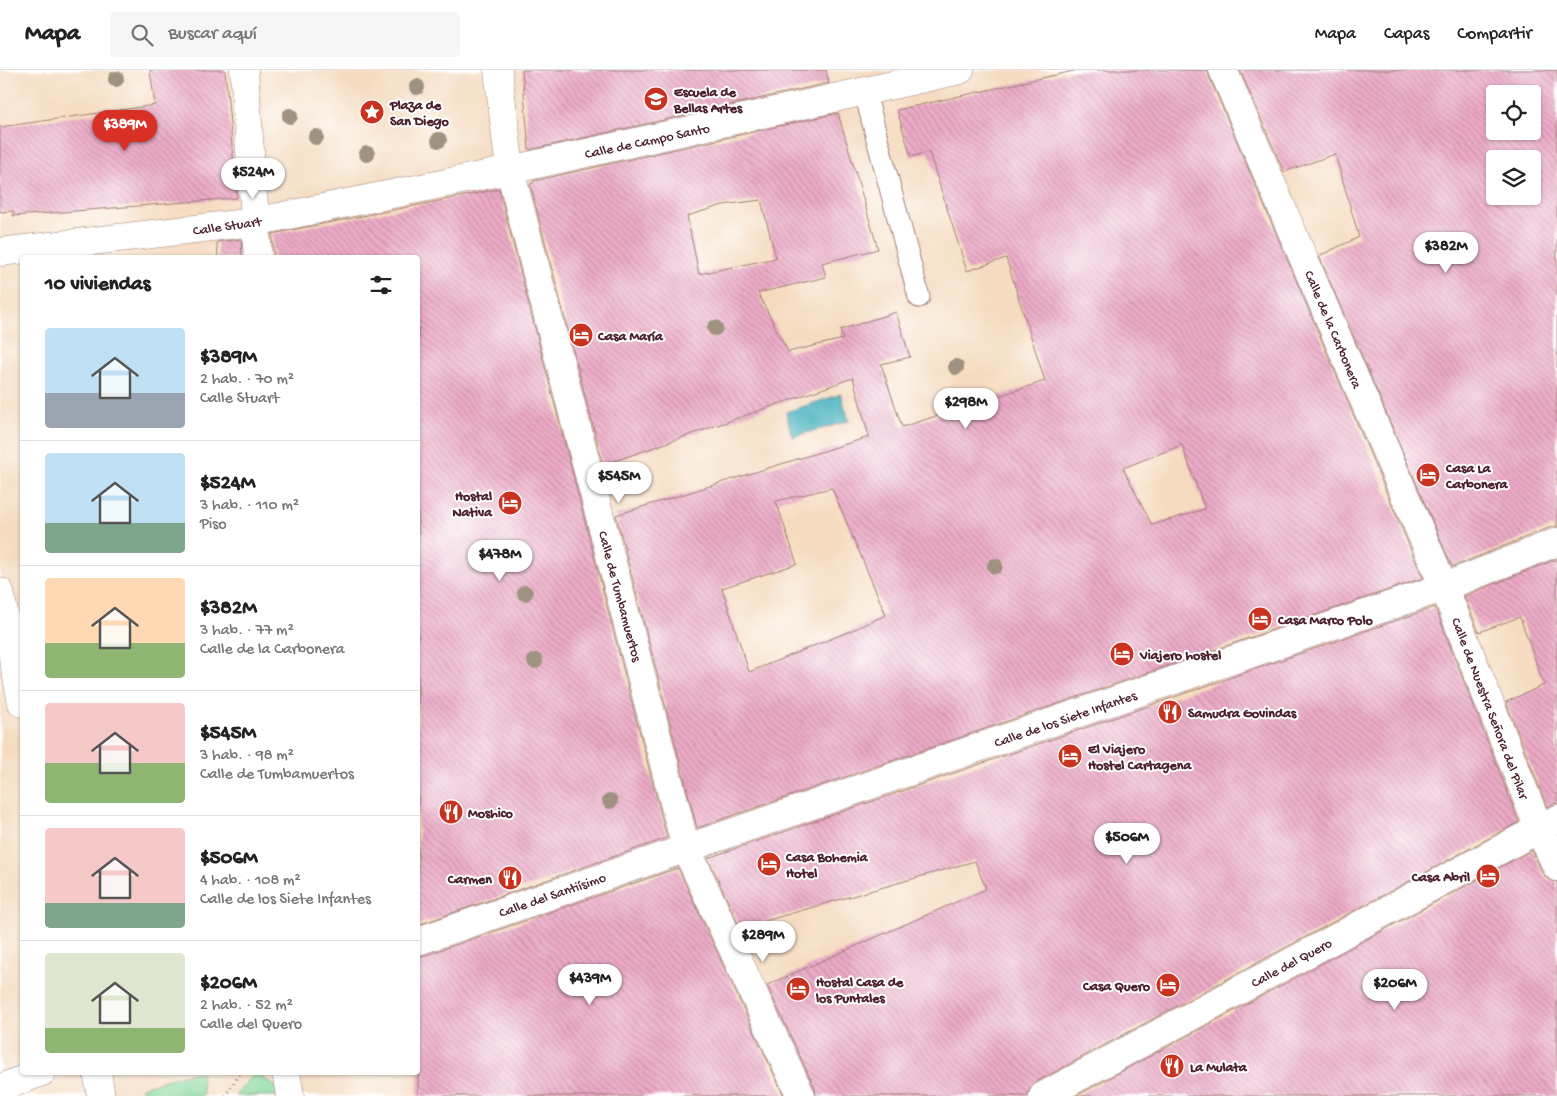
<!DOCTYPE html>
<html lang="es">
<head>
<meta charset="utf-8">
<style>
	:root { --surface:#fff; --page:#f6f6f6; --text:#222; --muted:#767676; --line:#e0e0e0; --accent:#d93025 }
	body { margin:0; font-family:"Gochi Hand",sans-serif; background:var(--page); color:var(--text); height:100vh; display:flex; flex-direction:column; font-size:19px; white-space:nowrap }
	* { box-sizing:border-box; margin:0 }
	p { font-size:16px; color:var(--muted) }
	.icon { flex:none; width:28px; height:28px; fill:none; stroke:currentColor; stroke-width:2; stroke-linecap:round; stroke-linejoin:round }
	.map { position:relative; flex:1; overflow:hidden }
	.panel { position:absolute; left:20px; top:185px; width:400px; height:820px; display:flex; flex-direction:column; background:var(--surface); border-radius:5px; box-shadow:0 1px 4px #0004 }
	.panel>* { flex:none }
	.controls { position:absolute; left:1486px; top:15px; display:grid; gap:10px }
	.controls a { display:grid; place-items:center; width:55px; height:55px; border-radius:5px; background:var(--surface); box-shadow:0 1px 4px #0004; font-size:25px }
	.price { position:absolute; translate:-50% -42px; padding:0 11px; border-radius:18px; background:#fff; color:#222; font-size:16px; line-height:32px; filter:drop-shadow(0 1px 2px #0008) }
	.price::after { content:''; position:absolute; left:50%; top:30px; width:15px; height:11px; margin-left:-8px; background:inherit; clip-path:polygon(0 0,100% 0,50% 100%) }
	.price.selected { background:var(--accent); color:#fff }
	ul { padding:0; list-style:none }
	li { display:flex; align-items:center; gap:15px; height:125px; padding:0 25px }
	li+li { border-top:1px solid var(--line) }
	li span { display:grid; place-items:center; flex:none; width:140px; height:100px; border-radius:5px; color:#555 }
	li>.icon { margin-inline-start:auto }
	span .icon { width:60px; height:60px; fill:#fffc; stroke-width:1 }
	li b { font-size:21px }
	h2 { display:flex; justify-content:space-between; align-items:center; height:60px; padding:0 25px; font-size:21px }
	header { display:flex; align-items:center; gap:30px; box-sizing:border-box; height:70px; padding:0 25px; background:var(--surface); border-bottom:1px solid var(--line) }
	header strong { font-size:24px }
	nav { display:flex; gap:28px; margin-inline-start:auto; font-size:18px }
	.search { width:350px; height:45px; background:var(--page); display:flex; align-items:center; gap:12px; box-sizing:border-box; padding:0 18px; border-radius:5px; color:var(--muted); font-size:19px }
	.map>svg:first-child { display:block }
</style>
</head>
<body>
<header>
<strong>Mapa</strong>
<div class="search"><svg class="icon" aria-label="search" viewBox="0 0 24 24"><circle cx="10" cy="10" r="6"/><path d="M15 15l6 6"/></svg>Buscar aquí</div>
<nav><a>Mapa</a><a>Capas</a><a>Compartir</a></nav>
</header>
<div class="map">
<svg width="1557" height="1026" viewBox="0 0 1557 1026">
	<defs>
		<pattern id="building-back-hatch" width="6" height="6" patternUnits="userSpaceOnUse" patternTransform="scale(1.25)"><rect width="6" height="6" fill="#edabc7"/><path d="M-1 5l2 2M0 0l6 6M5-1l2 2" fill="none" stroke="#c28ba2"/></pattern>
	</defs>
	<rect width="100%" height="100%" fill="#fff"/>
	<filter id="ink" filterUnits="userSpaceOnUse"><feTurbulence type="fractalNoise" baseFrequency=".02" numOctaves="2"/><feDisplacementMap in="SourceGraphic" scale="10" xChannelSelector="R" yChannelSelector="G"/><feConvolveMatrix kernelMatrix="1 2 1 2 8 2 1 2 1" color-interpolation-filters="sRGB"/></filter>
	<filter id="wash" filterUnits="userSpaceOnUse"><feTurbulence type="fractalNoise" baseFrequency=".0096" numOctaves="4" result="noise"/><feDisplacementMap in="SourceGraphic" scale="20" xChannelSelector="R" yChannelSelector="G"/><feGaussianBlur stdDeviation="1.12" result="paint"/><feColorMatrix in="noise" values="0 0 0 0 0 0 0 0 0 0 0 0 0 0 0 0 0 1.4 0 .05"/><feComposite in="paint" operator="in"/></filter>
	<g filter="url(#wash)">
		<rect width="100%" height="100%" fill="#f5dcc0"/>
		<g fill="#83d799" stroke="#667b62">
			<polygon points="194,1002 201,1003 203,1026 147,1026 141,1017"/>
			<polygon points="255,1003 277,1017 278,1026 235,1026"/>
		</g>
		<polygon fill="#40aebc" stroke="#456674" points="841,324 849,351 792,367 786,342"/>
		<g id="blocks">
			<g fill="url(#building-back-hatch)" fill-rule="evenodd">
				<polygon points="150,0 225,0 237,128 13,146 13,141 0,142 0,57 155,35"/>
				<polygon points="522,0 826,0 829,13 529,80"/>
				<path d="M1078,0H1208L1209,6L1423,508L697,758L616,445L869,367L853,308L603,395L530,114L533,113V111L838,43L878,179L822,193L826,207L758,223L788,282L843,269L840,260L896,242L910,287L881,294L902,357L1045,311L1006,188L967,201L929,82L911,87L897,40ZM761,130L776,188L699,204L687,146L723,135ZM1182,375L1205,439L1152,455L1123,398ZM832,418L886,545L848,562L749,602L722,518L797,494L776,431Z"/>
				<path d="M1240,0H1557V457H1551L1452,497L1319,186L1359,167L1335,84L1284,102ZM1495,24H1532V61H1495ZM1495,89H1532V126H1495Z"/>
				<polygon points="499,119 667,768 418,855 418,188 274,188 272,164"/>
				<polygon points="241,169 242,188 218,188 217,172"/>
				<polygon points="1557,489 1557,733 1547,737 1506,632 1544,615 1520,547 1479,562 1464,526"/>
				<polygon points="1435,537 1519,752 1036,1012 1030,1018 1027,1026 816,1026 815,1019 767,915 986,819 975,791 740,858 708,788"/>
				<polygon points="1532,780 1543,804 1549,810 1557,812 1557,1026 1076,1026"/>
				<polygon points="678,798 784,1026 418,1026 418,886 423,886"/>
			</g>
		</g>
	</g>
	<g filter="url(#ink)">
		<use href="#blocks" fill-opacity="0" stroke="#a07e76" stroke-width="1"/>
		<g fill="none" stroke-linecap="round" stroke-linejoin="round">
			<defs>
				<polyline id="lane" points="865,23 919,227"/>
				<g id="street">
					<polyline points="244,0 258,188"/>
					<polyline points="498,0 510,100 686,778 801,1026"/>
					<polyline points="1223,0 1444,517 1539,759 1557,797"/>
					<polyline points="0,182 254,152 510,100 960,0"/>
					<polyline points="0,522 22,633"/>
					<polyline points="418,871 1444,517 1557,472"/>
					<polyline points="97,1002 101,1026"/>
					<polyline points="286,1002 290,1026"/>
					<polyline points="0,1018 42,1002"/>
					<polyline points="1043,1026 1557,749"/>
				</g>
			</defs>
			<use href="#lane" stroke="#a07e76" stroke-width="23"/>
			<use href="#street" stroke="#a07e76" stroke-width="29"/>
			<polyline stroke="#a07e76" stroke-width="3" stroke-dasharray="1 4" stroke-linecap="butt" points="225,1026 241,1002"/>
			<use href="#lane" stroke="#fff" stroke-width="21"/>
			<use href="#street" stroke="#fff" stroke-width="28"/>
		</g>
		<g fill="#a09280">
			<circle cx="116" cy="9" r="8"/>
			<circle cx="417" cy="17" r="8"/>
			<circle cx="290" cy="46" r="8"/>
			<circle cx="316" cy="67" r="8"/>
			<circle cx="439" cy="70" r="8"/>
			<circle cx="367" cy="84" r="8"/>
			<circle cx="715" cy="258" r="8"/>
			<circle cx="956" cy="297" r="8"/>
			<circle cx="995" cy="496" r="8"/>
			<circle cx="525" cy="523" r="8"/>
			<circle cx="535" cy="591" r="8"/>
			<circle cx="610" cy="731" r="8"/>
		</g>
	</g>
	<defs>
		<symbol id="university-disc" viewBox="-11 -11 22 22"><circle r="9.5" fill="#c8321e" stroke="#fff"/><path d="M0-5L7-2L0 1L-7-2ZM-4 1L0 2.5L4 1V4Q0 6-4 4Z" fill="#fff"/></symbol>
		<symbol id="sight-disc" viewBox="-11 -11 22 22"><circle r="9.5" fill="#c8321e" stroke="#fff"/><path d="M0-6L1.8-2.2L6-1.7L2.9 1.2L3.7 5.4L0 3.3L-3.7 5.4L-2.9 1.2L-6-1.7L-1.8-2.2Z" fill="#fff"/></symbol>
		<symbol id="hotel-disc" viewBox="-11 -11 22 22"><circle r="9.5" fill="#c8321e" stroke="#fff"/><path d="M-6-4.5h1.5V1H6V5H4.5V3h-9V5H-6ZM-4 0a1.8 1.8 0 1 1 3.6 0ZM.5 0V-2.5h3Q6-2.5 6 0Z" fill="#fff"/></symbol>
		<symbol id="restaurant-disc" viewBox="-11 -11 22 22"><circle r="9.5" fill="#c8321e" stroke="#fff"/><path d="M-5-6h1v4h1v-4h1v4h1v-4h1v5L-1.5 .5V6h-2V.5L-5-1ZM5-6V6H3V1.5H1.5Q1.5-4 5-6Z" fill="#fff"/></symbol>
	</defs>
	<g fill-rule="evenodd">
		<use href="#university-disc" x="642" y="15" width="28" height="28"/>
		<use href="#sight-disc" x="358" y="28" width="28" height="28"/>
		<use href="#hotel-disc" x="567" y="251" width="28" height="28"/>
		<use href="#hotel-disc" x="1414" y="391" width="28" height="28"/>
		<use href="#hotel-disc" x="496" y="419" width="28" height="28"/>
		<use href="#hotel-disc" x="1246" y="535" width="28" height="28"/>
		<use href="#hotel-disc" x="1108" y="570" width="28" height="28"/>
		<use href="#restaurant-disc" x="1156" y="628" width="28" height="28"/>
		<use href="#hotel-disc" x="1056" y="672" width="28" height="28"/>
		<use href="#restaurant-disc" x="437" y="728" width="28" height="28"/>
		<use href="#hotel-disc" x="755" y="780" width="28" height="28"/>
		<use href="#hotel-disc" x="1474" y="792" width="28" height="28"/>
		<use href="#restaurant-disc" x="496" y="794" width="28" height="28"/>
		<use href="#hotel-disc" x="1154" y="901" width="28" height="28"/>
		<use href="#hotel-disc" x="784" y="905" width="28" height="28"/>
		<use href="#restaurant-disc" x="1158" y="982" width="28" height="28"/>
	</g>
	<g text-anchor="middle" stroke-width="4" stroke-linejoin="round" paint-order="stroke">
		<g font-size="14" font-weight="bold" fill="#4a1f2b" stroke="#fff" text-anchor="start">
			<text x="674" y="26">Escuela de<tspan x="674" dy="16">Bellas Artes</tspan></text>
			<text x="390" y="39">Plaza de<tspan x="390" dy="16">San Diego</tspan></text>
			<text x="598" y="270">Casa María</text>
			<text x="1446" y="402">Casa La<tspan x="1446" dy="16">Carbonera</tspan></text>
			<text x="492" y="430" text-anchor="end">Hostal<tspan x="492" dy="16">Nativa</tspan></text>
			<text x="1278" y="554">Casa Marco Polo</text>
			<text x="1140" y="589">Viajero hostel</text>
			<text x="1188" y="647">Samudra Govindas</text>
			<text x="1088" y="683">El Viajero<tspan x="1088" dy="16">Hostel Cartagena</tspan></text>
			<text x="468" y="747">Moshico</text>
			<text x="786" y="791">Casa Bohemia<tspan x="786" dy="16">Hotel</tspan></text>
			<text x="1470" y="811" text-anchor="end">Casa Abril</text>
			<text x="492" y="813" text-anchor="end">Carmen</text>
			<text x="816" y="916">Hostal Casa de<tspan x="816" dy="16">los Puntales</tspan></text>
			<text x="1150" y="920" text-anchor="end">Casa Quero</text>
			<text x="1190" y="1001">La Mulata</text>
		</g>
		<g font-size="14" fill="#4a1f2b" stroke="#fff">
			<text transform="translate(647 70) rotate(-12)" y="5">Calle de Campo Santo</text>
			<text transform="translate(227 155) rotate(-8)" y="5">Calle Stuart</text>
			<text transform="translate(1334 259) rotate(67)" y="5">Calle de la Carbonera</text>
			<text transform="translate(621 526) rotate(75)" y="5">Calle de Tumbamuertos</text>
			<text transform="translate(1491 638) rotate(69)" y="5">Calle de Nuestra Señora del Pilar</text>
			<text transform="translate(1065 648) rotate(-19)" y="5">Calle de los Siete Infantes</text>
			<text transform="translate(552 824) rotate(-19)" y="5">Calle del Santiísimo</text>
			<text transform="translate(1291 892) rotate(-28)" y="5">Calle del Quero</text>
		</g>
	</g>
</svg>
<div class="controls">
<a><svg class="icon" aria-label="locate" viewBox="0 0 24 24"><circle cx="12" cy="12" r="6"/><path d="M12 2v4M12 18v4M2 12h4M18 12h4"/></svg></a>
<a><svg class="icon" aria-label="layers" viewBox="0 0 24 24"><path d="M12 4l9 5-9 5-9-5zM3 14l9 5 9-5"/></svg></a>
</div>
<b class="price selected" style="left:125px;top:82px">$389M</b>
<b class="price" style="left:253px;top:130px">$524M</b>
<b class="price" style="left:1446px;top:204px">$382M</b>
<b class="price" style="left:966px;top:360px">$298M</b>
<b class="price" style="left:619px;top:434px">$545M</b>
<b class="price" style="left:500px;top:512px">$478M</b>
<b class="price" style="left:1127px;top:795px">$506M</b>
<b class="price" style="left:763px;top:893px">$289M</b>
<b class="price" style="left:590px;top:936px">$439M</b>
<b class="price" style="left:1395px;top:941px">$206M</b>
<section class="panel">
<h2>10 viviendas<svg class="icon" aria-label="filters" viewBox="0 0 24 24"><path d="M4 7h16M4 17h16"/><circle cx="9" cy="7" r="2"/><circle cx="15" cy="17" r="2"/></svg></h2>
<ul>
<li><span style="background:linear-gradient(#bfe0f5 65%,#9aa5b1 0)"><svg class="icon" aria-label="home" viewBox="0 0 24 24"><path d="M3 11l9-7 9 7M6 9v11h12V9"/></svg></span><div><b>$389M</b><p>2 hab. · 70 m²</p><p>Calle Stuart</p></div></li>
<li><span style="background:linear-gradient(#bfe0f5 70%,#7fa58c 0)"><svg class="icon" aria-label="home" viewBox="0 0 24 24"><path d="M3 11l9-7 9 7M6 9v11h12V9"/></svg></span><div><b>$524M</b><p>3 hab. · 110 m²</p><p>Piso</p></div></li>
<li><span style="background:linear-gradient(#ffd9b3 65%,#8fb573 0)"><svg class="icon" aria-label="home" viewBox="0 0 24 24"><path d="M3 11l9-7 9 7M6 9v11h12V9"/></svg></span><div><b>$382M</b><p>3 hab. · 77 m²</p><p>Calle de la Carbonera</p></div></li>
<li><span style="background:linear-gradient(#f6c9c9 60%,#8fb573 0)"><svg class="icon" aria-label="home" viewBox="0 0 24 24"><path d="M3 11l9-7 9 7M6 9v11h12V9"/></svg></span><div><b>$545M</b><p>3 hab. · 98 m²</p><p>Calle de Tumbamuertos</p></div></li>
<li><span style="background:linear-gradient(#f6c9c9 75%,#7fa58c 0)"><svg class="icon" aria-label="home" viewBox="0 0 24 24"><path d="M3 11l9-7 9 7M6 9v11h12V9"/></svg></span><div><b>$506M</b><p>4 hab. · 108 m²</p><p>Calle de los Siete Infantes</p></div></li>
<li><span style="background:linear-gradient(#dfe7d0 75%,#8fb573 0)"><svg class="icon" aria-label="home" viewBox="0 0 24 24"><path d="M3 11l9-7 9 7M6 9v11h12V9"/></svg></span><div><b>$206M</b><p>2 hab. · 52 m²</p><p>Calle del Quero</p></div></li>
</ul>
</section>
</div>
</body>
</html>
